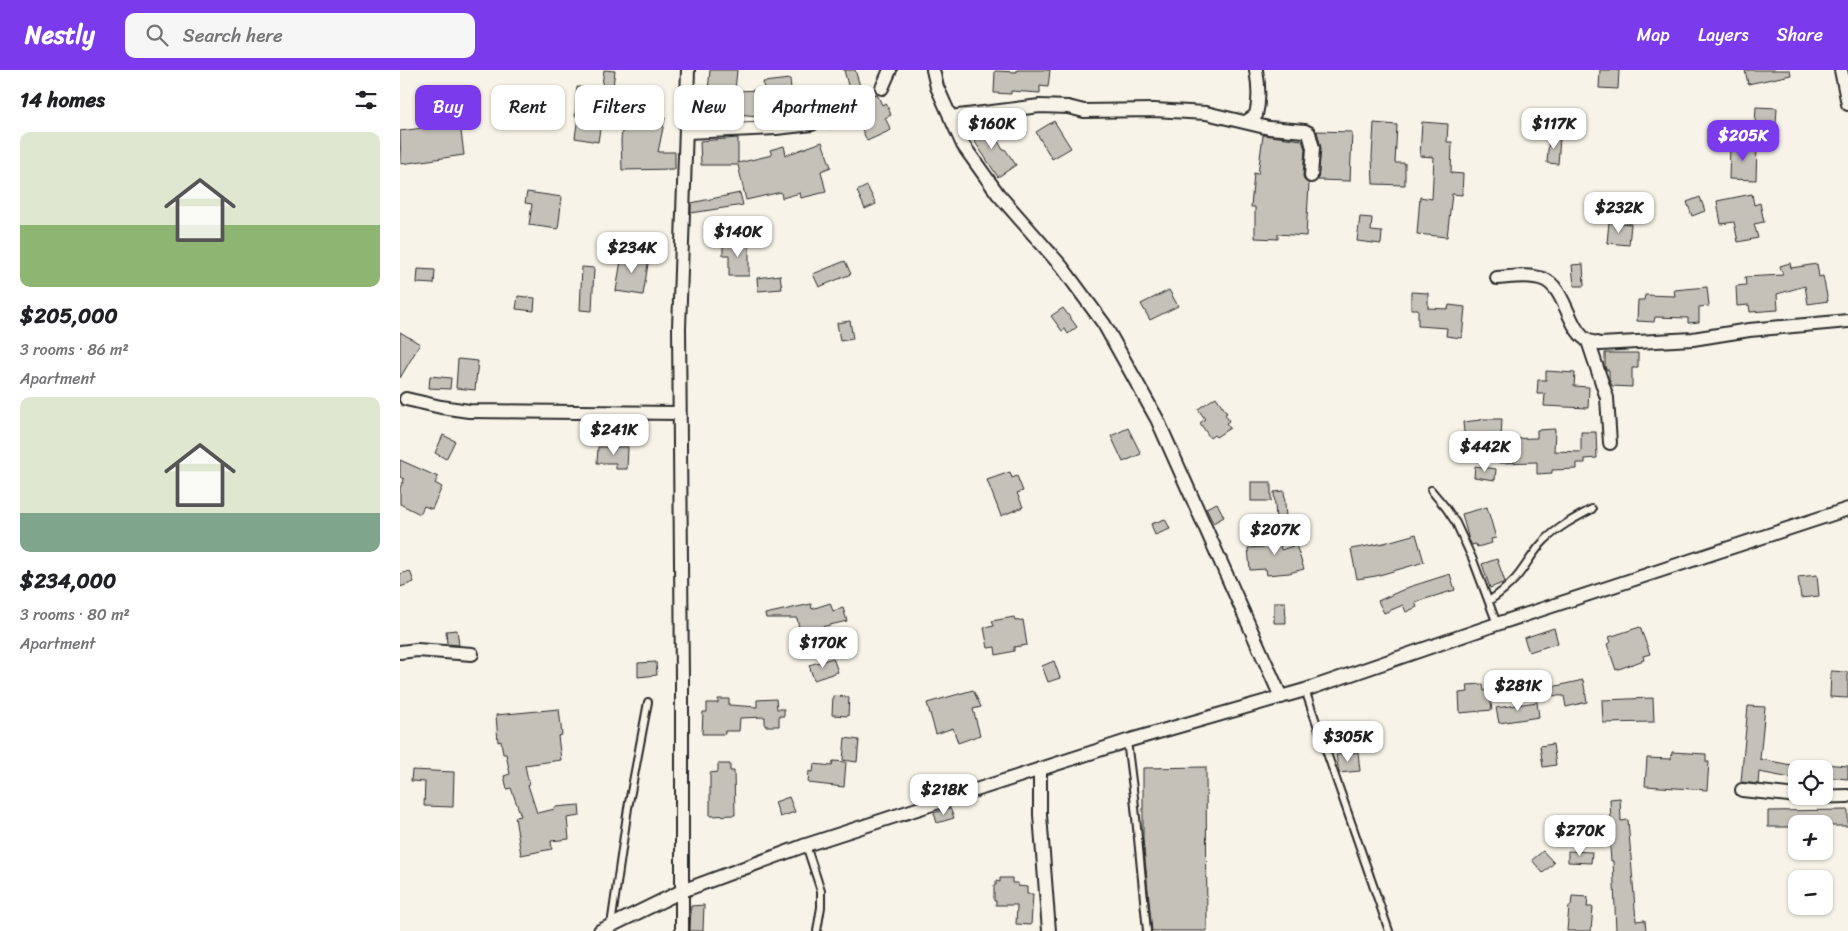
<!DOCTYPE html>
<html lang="en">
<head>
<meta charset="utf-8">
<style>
	:root { --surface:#fff; --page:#f6f6f6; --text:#202124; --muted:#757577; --accent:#7c3aed }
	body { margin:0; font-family:Sriracha,sans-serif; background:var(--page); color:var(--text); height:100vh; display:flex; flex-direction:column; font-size:19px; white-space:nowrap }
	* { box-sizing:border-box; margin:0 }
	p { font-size:16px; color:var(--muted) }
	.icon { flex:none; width:28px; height:28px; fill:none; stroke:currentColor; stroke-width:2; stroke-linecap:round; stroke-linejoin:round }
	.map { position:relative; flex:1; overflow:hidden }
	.drawer { display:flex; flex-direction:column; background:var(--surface); width:400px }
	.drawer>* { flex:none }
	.top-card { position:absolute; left:15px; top:15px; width:475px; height:45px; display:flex; gap:10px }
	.buttons { position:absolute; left:1388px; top:690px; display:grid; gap:10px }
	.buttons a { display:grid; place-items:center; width:45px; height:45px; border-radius:10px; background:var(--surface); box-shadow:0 1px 4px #0004; font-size:25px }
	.price { position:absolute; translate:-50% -42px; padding:0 11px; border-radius:10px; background:#fff; color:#222; font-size:16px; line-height:32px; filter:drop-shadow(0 1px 2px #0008) }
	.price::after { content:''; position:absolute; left:50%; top:30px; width:15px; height:11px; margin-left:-8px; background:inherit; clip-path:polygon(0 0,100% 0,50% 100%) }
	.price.on { background:var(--accent); color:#fff }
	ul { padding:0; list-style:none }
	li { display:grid; align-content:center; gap:10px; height:265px; padding:0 20px }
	li span { display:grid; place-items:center; height:155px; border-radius:10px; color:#555 }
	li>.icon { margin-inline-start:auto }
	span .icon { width:90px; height:90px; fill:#fffc; stroke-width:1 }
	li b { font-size:21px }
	h2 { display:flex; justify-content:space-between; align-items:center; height:60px; padding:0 20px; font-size:21px }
	.pill { padding:0 18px; border-radius:10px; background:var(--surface); box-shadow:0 1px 4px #0004; font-size:18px; line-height:45px }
	.pill.on { background:var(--accent); color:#fff }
	header { display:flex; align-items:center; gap:30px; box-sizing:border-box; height:70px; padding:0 25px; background:var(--accent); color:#fff }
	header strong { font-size:24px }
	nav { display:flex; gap:28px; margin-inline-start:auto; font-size:18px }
	.search { width:350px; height:45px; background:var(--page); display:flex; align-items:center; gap:12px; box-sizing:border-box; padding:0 18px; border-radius:10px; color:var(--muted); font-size:19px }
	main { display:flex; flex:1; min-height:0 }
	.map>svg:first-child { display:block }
</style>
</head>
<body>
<header>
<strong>Nestly</strong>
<div class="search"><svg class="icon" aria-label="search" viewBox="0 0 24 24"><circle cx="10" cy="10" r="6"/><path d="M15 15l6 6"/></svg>Search here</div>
<nav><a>Map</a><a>Layers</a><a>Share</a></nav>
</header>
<main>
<section class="drawer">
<h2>14 homes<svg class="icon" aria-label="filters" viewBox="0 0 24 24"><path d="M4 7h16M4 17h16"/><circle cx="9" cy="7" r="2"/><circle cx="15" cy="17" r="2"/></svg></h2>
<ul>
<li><span style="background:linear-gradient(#dfe7d0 60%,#8fb573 0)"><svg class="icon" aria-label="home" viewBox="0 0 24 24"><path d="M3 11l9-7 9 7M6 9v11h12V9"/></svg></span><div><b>$205,000</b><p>3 rooms · 86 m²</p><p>Apartment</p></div></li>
<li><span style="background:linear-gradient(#dfe7d0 75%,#7fa58c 0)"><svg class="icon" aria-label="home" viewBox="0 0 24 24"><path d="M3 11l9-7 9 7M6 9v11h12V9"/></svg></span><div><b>$234,000</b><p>3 rooms · 80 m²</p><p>Apartment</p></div></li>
</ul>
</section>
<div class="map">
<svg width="1448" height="861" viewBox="0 0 1448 861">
	<rect width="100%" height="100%" fill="#f7f3e8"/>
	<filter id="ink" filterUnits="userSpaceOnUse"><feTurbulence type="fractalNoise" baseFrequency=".02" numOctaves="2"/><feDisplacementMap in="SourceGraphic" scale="10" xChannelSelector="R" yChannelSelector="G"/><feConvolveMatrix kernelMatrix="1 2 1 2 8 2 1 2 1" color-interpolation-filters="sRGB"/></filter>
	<g filter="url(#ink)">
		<g fill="#c4c1b9" stroke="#2b2b2b">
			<polygon points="204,0 215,1 213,16 202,15"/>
			<polygon points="310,0 337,0 335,21 364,20 363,12 390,9 393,38 360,41 360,46 309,42 309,32 307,32"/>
			<polygon points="444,0 455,0 461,19 468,16 472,25 477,24 482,35 486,33 491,45 485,48 491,60 467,71 459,52 429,59 426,44 418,45 415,31 450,23"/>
			<polygon points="617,0 650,0 648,17 640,16 640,23 611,21 611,24 594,23 595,1 617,2"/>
			<polygon points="1200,0 1219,0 1218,19 1199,18"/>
			<polygon points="1345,0 1390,0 1391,5 1348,14"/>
			<polygon points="177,17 194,18 191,51 201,52 198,72 175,68 178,46 175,46"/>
			<polygon points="1356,37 1377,38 1375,72 1354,70"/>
			<polygon points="252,46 265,48 258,82 275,82 275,99 222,100 221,70 222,61 226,61 226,48 252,49"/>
			<polygon points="654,51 671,78 652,89 636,62"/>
			<polygon points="587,52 603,80 605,79 616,95 598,107 569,63"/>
			<polygon points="1022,52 1048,54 1047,72 1052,72 1051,103 1063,104 1062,125 1052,124 1047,167 1017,164 1020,127 1032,129 1034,87 1020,86"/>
			<polygon points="60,53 64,85 1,94 0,61"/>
			<polygon points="974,53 997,55 995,93 1005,93 1005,115 973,114 972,87"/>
			<polygon points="917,61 952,62 950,111 918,110 921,78"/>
			<polygon points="863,65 902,70 905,79 903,106 904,110 909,114 906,166 878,164 878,169 855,168 855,137 851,137 854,103 858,104"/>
			<polygon points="1149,67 1160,68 1158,94 1147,93"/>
			<polygon points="338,68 338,93 372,85 370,80 384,76 386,85 422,72 431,97 421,101 426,122 401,128 400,123 382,128 381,122 346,130 338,95 301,95 300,71"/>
			<polygon points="1330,75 1357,76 1356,110 1329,109"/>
			<polygon points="467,116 476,134 465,139 457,121"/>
			<polygon points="127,122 162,127 158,159 129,155 132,134 125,133"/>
			<polygon points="340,123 343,135 291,143 291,133"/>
			<polygon points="1352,124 1354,135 1360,133 1364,152 1354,154 1358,168 1338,172 1334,152 1321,154 1317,131"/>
			<polygon points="1300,127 1305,141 1292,146 1287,132"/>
			<polygon points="960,147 972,148 971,161 982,162 981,174 957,171"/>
			<polygon points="1209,152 1231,154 1229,175 1207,173"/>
			<polygon points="323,173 349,173 349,206 329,206 329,185 323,185"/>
			<polygon points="222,184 249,188 243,225 216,221"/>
			<polygon points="445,191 451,204 419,217 413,204"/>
			<polygon points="1390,193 1391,198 1417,194 1419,207 1423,206 1428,231 1408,234 1405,216 1377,224 1378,240 1350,242 1349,235 1337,236 1336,216 1346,215 1345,207 1383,205 1380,196"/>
			<polygon points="1183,194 1184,216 1174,216 1172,195"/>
			<polygon points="182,197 194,198 192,241 180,240"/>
			<polygon points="18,199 35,200 34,214 17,213"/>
			<polygon points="380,205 382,219 358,221 357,208"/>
			<polygon points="1307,217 1309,236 1299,237 1299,252 1288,253 1288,248 1255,247 1254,252 1237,251 1238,230 1244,230 1245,225 1275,226 1274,220"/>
			<polygon points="769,220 778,236 750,250 741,234"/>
			<polygon points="1011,222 1028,223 1028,238 1048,239 1049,235 1065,237 1062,268 1046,266 1047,258 1018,256 1018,239 1011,239"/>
			<polygon points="118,226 135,228 134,241 116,239"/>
			<polygon points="663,238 677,257 668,264 665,259 662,261 651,246"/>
			<polygon points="450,251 453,269 440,271 437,253"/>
			<polygon points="0,262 20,274 0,308"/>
			<polygon points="1205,283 1238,283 1238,298 1232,298 1232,317 1212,316 1209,309 1209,300 1206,300 1205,296"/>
			<polygon points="58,289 78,291 75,320 56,318"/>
			<polygon points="1146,301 1175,303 1174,316 1189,317 1188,338 1144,336 1145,324 1137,324 1138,310 1146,310"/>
			<polygon points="30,306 51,308 50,319 29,318"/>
			<polygon points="816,327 827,343 825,344 829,351 826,353 830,358 816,367 814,365 810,368 800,353 805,349 798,339"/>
			<polygon points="1081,349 1102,349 1101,369 1137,368 1137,360 1155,359 1154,381 1181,382 1181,362 1196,362 1197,388 1185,389 1185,393 1177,393 1177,399 1152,400 1152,403 1137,404 1137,392 1099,393 1098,369 1078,368 1078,381 1066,382 1063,352 1081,350"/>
			<polygon points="728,358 741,384 723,392 711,366"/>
			<polygon points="43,365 55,371 46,389 35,383"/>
			<polygon points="198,377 228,377 227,399 216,399 216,393 197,393"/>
			<polygon points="0,390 38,407 35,413 42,417 32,439 24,436 20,444 0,434 0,418 4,409 0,407"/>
			<polygon points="1075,396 1096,399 1095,410 1074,407"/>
			<polygon points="610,402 612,408 617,406 623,421 617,423 623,437 601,446 587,410"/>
			<rect x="851" y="412" width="20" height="19"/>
			<polygon points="884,421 886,447 876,448 874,422"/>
			<polygon points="817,433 824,447 813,453 806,438"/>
			<polygon points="1087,437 1096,468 1091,469 1092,473 1077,477 1076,474 1072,475 1069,470 1062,444"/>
			<polygon points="765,449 770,459 755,465 751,454"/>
			<polygon points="879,460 881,480 896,475 904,499 889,503 867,505 866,499 850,500 848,478 864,477 863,461"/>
			<polygon points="1016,464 1024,492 976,506 957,509 951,479 984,473"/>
			<polygon points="1097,489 1105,512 1090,518 1082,494"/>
			<polygon points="10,501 14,512 0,517 0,504"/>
			<polygon points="1050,504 1055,520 1015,532 1017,537 1006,542 1003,535 984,543 978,531 1009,517"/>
			<polygon points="1417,505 1419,526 1401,528 1398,507"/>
			<polygon points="874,532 885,532 886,553 874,553"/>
			<polygon points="430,533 433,541 443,538 447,551 400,562 397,548 366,548 365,544 411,534 412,539"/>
			<polygon points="614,547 615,551 623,550 627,575 614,577 614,581 596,585 595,577 588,578 584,558 594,556 592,551"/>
			<polygon points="1240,557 1250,584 1243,586 1244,590 1216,600 1207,574 1211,572 1209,567"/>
			<polygon points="1154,558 1158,573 1129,582 1124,568"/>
			<polygon points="57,560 59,575 47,574 46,561"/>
			<polygon points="433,588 438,602 414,610 409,595"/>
			<polygon points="654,591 660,608 648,612 642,596"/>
			<polygon points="256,592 257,605 238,607 238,593"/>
			<polygon points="1431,601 1448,602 1448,628 1430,627"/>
			<polygon points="1183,610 1187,632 1166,637 1164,626 1135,625 1134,621"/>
			<polygon points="1083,614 1084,621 1089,620 1092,640 1060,643 1059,623 1068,622 1067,615"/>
			<polygon points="573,620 581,637 573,639 580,665 558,673 553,658 536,664 527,633"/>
			<polygon points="433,626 449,627 448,646 432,645"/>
			<polygon points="1253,628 1254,652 1203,653 1202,630"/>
			<polygon points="318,629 329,629 329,635 357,637 357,630 376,629 377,639 384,639 384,646 379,646 379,656 365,656 365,647 340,648 339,661 325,661 325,664 302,664 303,642 307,642 307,633 318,633"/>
			<polygon points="1137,632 1139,647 1099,653 1096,638"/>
			<polygon points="1348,636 1365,637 1360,689 1396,696 1396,709 1359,702 1358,714 1341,712"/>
			<polygon points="159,639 162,665 158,666 161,690 125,695 129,715 128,715 137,743 155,739 155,737 179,735 180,746 167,748 169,769 151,771 152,779 121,785 115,747 121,746 111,718 107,719 104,706 110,704 106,684 103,684 101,671 98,672 96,645"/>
			<polygon points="445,668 459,670 457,692 443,690"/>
			<polygon points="1153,674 1156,695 1143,697 1140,676"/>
			<polygon points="958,682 960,701 939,703 936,685"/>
			<polygon points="1272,682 1306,684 1306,692 1309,692 1307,720 1245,716 1247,688 1271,689"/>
			<polygon points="433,691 446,692 444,717 408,713 409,701 413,702 414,694 432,696"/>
			<polygon points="318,694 330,694 330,701 334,701 335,745 310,746 310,703 318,702"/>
			<polygon points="1424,694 1448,696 1448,709 1424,707"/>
			<polygon points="806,697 807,861 752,861 743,769 743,698"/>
			<polygon points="12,700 54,702 53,737 24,736 25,712 11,711"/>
			<polygon points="389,727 395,742 380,747 375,732"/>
			<polygon points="1220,728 1221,751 1228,750 1236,851 1245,850 1246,861 1216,861 1213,791 1211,791 1208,752 1211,752 1210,729"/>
			<polygon points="550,738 554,748 537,753 534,743"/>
			<polygon points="1448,740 1448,756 1424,756 1424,754 1396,754 1396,757 1368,757 1368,741"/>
			<polygon points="1143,781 1154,793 1143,803 1132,790"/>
			<polygon points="1168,781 1192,782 1191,793 1168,792"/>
			<polygon points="600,808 612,808 612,813 618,813 618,816 627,817 627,824 633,824 631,855 616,854 617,835 596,835 596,831 594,831 594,815 596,815 596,811 600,812"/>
			<polygon points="1172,826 1188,827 1187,837 1193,837 1191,861 1167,861 1169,836 1171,836"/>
			<polygon points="304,835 303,861 290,861 291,836"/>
		</g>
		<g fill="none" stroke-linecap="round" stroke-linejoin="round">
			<defs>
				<g id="lane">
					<polyline points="1031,420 1046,438 1056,453 1073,490 1097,554"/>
					<path d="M1089,531C1099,524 1108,517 1116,508C1126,496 1133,482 1144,471C1158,457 1175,448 1192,439"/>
					<polyline points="905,620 989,861"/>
					<polyline points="727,671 734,727 747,861"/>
					<polyline points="406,775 421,821 421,837 417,861"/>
					<polyline points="211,855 228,738 248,632"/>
				</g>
				<g id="street">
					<polyline points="533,0 537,17 563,75 598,124 662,197 704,254 757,349 881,627"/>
					<polyline points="1441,0 1448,34"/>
					<polyline points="482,18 490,0"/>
					<polyline points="550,47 640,36 668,37 684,41 754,40 806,43 869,58 905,61 909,63 913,78 911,106"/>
					<path d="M846,52L856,45C860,29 859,16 856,0"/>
					<polyline points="287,62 376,58 412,54"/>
					<path d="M1097,208C1112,207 1129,204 1143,209C1166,217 1168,262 1189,271C1192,272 1197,273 1200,274L1293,269L1349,260L1448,251"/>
					<polyline points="1188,271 1207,328 1210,373"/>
					<polyline points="6,329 41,337 69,341 279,343"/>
					<polyline points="0,582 17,580 72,584"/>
					<polyline points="640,699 640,745 649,861"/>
					<polyline points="1342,720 1407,727 1448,726"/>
					<polyline points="200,861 282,821 406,775 727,671 905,620 1097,554 1448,439"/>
					<polyline points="282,861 282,609 279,258 288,0"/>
				</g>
			</defs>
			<use href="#lane" stroke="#2b2b2b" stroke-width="10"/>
			<use href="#street" stroke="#2b2b2b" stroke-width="16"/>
			<use href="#lane" stroke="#f7f3e8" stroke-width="6"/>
			<use href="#street" stroke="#f7f3e8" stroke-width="12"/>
		</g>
	</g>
</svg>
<div class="buttons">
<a><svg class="icon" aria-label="locate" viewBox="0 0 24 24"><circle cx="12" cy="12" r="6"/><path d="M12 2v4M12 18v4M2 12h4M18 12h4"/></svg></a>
<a>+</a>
<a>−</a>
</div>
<b class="price" style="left:592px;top:80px">$160K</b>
<b class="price" style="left:1154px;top:80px">$117K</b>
<b class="price on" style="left:1343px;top:92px">$205K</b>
<b class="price" style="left:1219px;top:164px">$232K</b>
<b class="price" style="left:338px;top:188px">$140K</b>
<b class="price" style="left:232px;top:204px">$234K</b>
<b class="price" style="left:214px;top:386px">$241K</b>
<b class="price" style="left:1085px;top:403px">$442K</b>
<b class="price" style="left:875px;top:486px">$207K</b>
<b class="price" style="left:423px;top:599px">$170K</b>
<b class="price" style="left:1118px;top:642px">$281K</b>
<b class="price" style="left:948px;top:693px">$305K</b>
<b class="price" style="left:544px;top:746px">$218K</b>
<b class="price" style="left:1180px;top:787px">$270K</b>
<div class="top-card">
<a class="pill on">Buy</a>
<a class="pill">Rent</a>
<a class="pill">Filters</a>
<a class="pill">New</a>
<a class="pill">Apartment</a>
</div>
</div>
</main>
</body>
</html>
